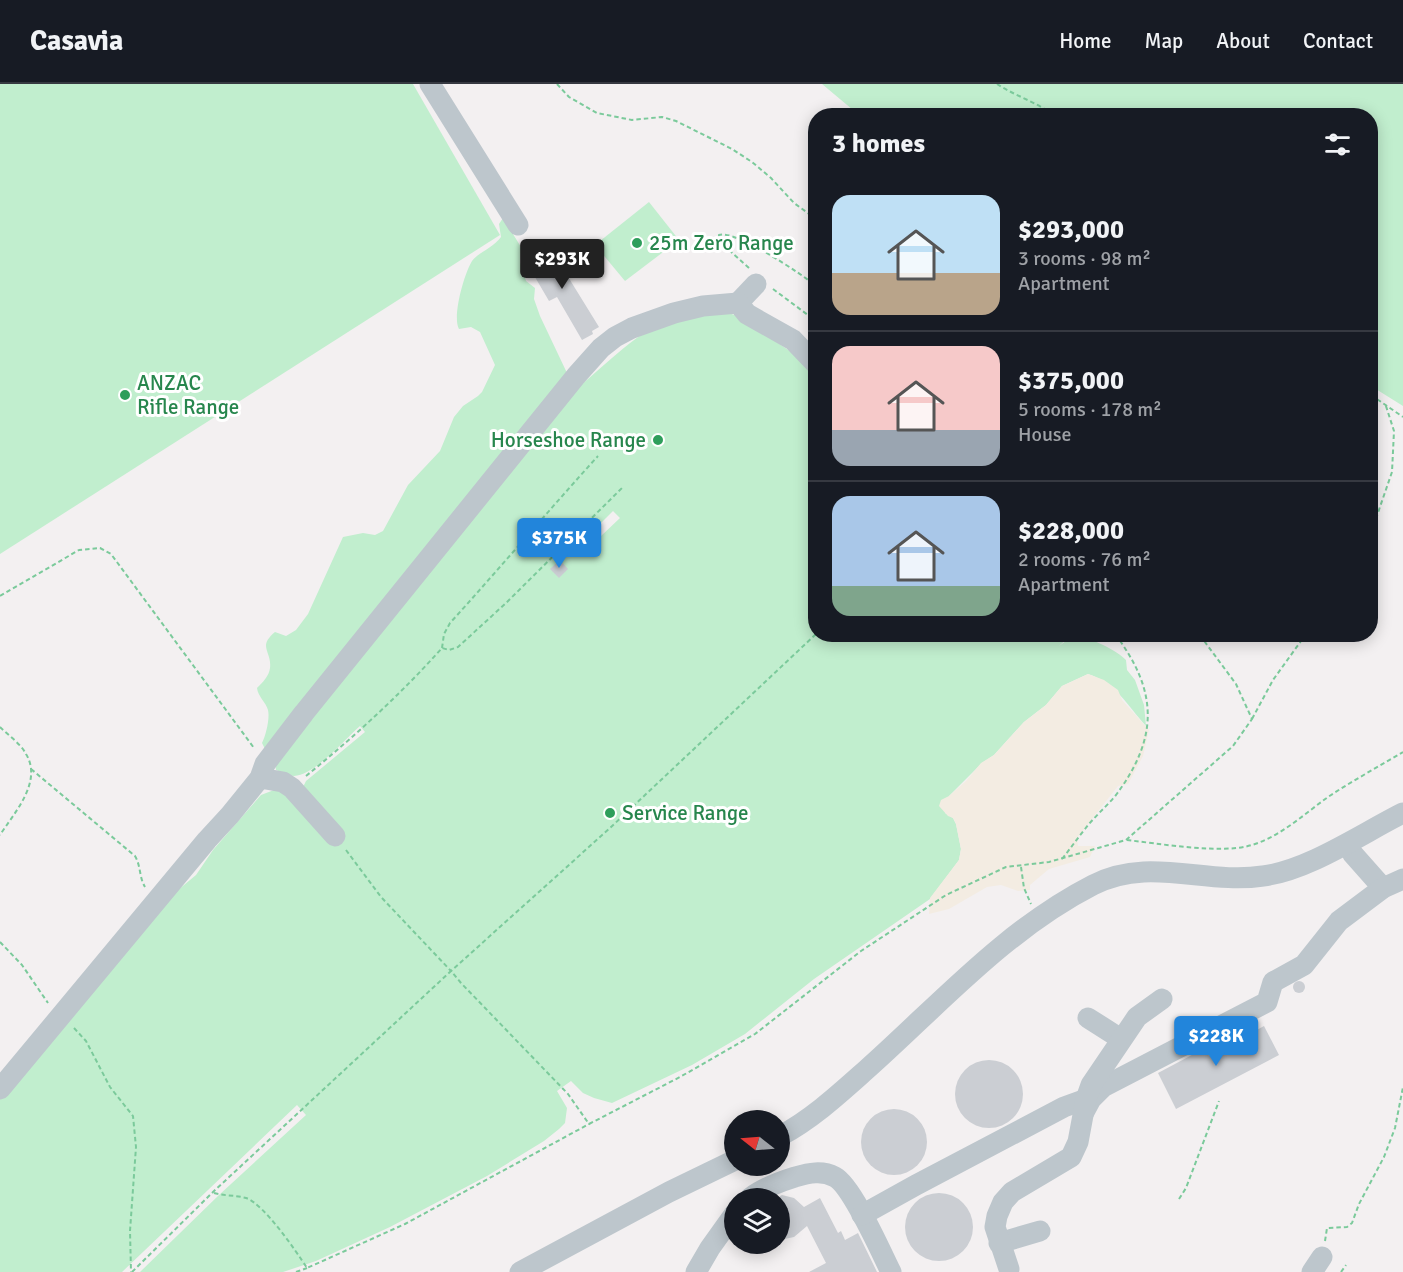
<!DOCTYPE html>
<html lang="en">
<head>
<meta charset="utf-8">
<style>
	:root { --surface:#171b24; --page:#242831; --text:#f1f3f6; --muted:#9ea1a6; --line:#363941; --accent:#2285db }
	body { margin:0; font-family:Signika,sans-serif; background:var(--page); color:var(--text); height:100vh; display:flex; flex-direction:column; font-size:22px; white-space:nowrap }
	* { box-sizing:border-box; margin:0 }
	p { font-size:20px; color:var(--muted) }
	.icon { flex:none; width:33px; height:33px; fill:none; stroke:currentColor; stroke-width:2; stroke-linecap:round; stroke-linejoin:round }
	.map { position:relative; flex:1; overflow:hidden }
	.details { position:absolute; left:808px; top:24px; width:570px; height:534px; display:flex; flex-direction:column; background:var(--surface); border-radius:24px; box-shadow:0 3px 15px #0003 }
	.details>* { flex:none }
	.needle { width:39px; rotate:287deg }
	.controls { position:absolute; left:724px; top:1026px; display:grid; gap:12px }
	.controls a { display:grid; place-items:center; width:66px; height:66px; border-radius:50%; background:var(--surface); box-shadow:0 3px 15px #0003; font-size:30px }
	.price { position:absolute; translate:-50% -51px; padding:0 14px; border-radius:6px; background:var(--accent); color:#fff; font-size:20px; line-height:39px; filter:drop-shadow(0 2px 3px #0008) }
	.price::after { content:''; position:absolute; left:50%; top:36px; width:18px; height:14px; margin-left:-9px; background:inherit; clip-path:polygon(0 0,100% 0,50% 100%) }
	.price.current { background:#222; color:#fff }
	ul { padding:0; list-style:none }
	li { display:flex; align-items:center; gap:18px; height:150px; padding:0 24px }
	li+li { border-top:2px solid var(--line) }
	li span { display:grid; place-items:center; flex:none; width:168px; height:120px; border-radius:18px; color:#555 }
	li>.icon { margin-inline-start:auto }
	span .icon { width:72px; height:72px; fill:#fffc; stroke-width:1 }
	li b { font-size:26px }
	h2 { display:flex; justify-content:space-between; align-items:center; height:72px; padding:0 24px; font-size:26px }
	header { display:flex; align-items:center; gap:36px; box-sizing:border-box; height:84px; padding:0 30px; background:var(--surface); border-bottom:2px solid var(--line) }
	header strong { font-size:28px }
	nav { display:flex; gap:33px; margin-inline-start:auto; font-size:21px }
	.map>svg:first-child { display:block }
</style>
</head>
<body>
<header>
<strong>Casavia</strong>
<nav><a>Home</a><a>Map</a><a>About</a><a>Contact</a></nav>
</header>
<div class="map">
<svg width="1403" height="1188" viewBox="0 0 1403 1188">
	<rect width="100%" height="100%" fill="#f3f0f1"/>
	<g fill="#c1eece" fill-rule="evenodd">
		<polygon points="0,0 413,0 500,151 0,470"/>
		<polygon points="822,0 1403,0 1403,322 1371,302 1371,32 859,31"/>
		<polygon points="649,118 679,156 625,197 595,161"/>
		<path d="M503,134L521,163L520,178L526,197L535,204L534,215L540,232L567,289L266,667L262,659C266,651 270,634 268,626C266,618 258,613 257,604C263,598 269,592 270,584C272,567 257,563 275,548L286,552L296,546L308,530L343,453L363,449L375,451L383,447L408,401L440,367L454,333L463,322L478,312L482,308L495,281L480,248L471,243L459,245C452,233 464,190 472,177C479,168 493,164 501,153L499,140Z"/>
		<path d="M726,228L740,233L816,285V550L1071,551L1059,562L1073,552C1086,551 1117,566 1126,576L1127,586L1135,596L1144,621L1146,642C1127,621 1116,599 1088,590L1062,602L1046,621L1024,638L994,671L982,679L949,712L945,729L953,734L956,740L961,765L959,776L930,815L814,895L745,950L692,981L612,1019L594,1014L583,1009L571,997L557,1007L567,1024L565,1039L559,1045L544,1057L487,1092L390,1143L316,1177L283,1188H140L219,1111L306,1031L297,1021L122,1188H0V1015L178,806L196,791L213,766L261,711L274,706L303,703L306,697L365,648L360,642C345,655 315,691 294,692C289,692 281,688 276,686L275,679L568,311C598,290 634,247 670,237C688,232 707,231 726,228ZM613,427L620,434L601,452L595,445Z"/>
	</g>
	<polygon fill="#f3ece2" points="1088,590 1104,596 1118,606 1122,616 1149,646 1143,672 1128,700 1118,702 1077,754 1078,762 1095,762 1090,773 1049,785 1030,801 1030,806 1018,807 1001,801 987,803 949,825 929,830 930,814 959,776 961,765 956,740 953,734 948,732 939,722 941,716 949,712 966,697 981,679 994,671 1024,638 1046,621 1062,602"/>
	<g fill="#cbced3">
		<polygon points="549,162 599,243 592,247 593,250 582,256 557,213 549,217 525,176"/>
		<polygon points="560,476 568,485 559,494 550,485"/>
		<circle cx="1299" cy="903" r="6"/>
		<polygon points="1264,942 1279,971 1176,1025 1158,989 1205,964 1209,972"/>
		<circle cx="989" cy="1010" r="34"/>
		<circle cx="894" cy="1058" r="33"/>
		<circle cx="939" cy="1143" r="34"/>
		<polygon points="782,1111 794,1114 804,1123 820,1114 838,1149 841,1147 845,1156 858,1149 877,1188 809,1188 826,1179 807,1142 794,1153 780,1156 780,1112"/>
	</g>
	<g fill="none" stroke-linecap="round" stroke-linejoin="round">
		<g stroke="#7bca9b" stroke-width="2" stroke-dasharray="4.5 3" stroke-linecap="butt">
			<polyline points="557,0 569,13 597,29 632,36 662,33 676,37 732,65 752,78 771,94 794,119 816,135"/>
			<path d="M997,0C1015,12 1037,18 1055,32"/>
			<path d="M749,184L719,157V151C734,145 802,190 816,202"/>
			<polyline points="773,205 816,237"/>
			<polyline points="1371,311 1403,333"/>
			<polyline points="1371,449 1392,388 1394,347 1385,319"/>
			<polyline points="0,512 79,466 100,464 111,470 254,664"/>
			<path d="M442,564L444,550L450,539C500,484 548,427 598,372"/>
			<polyline points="1252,635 1273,596 1306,550"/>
			<path d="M0,643C8,651 21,660 26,670C43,698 14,729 0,751"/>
			<path d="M31,685L135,772C141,782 139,793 145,803"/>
			<path d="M306,692C355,652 401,610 442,564L449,566L458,563L506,519L624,402"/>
			<path d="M1127,756C1161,760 1204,767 1237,764C1273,760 1300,733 1328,713C1352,697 1378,683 1403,668"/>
			<polyline points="346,766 381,813 451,887 610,744 816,550"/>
			<path d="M1062,775C1070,765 1077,755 1085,745C1094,733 1106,723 1116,711C1159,653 1158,607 1115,550"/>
			<polyline points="1021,783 1024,804 1031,820"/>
			<polyline points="0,858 22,881 48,919"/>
			<polyline points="74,944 86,957 110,1003 133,1032 136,1063 130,1147 131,1188"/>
			<path d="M214,1109C224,1112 235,1111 246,1114C264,1120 296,1167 307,1184L405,1140L589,1040"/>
			<polyline points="1179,1115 1186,1104 1219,1017"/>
			<polyline points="1325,1157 1327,1144 1347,1143 1352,1139 1359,1120 1384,1073 1395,1044 1403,1003"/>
			<polyline points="132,1188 213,1108 451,887 461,899 568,1010 589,1040 680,993 755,950 861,867 946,811 1006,783 1049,778 1126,756 1233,662 1252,635 1236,600 1199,550"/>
			<polyline points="296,1188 307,1184"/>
			<polyline points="1341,1188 1346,1181"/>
		</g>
		<g stroke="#bdc6cc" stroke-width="21">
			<polyline points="430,0 518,141"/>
			<polyline points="738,219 756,200"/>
			<polyline points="260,694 283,698 292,704 335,752"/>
			<polyline points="1352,769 1383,804"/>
			<polyline points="1088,934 1121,955"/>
			<polyline points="0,1005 207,756 230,731 260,694 265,680 304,629 576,292 601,264 615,253 632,244 674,229 703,222 738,219 747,230 793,256 816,280"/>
			<polyline points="1084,1028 1091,1015 1103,1003 1267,918 1273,898 1304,881 1339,837 1383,804 1403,795"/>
			<path d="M780,1052C812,1035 839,1010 866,986C939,921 1005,846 1093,801C1149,772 1205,801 1263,792C1309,786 1361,750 1403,729"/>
			<path d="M750,1114C763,1104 779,1098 795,1093C809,1089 822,1086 835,1093C852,1102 881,1168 891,1188"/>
			<polyline points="862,1131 916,1101 1064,1023 1086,1015"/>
			<polyline points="999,1159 1040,1147"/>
			<polyline points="1009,1185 995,1143 997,1132 1003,1118 1012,1108 1071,1073 1078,1058 1086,1015 1091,1001 1137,933 1162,915"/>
			<polyline points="520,1188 669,1108 735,1076"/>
			<polyline points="696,1188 710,1164 735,1129"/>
			<polyline points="1312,1188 1322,1173"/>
		</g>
	</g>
	<g fill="#2e9e5b" stroke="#fff" stroke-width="2">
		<circle cx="637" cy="159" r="6"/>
		<circle cx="125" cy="311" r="6"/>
		<circle cx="658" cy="356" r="6"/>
		<circle cx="610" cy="729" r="6"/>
	</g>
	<g text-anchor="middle" stroke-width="6" stroke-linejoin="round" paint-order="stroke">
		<g font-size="21" fill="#27864d" stroke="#fff" text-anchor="start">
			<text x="649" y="166">25m Zero Range</text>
			<text x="137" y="306">ANZAC<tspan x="137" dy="24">Rifle Range</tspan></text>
			<text x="646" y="363" text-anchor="end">Horseshoe Range</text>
			<text x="622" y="736">Service Range</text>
		</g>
	</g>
</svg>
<div class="controls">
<a><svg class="needle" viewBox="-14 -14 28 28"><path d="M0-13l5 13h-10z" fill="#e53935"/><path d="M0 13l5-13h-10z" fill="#9ea1a6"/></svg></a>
<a><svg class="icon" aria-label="layers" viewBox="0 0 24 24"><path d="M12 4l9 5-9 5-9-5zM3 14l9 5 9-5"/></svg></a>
</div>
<b class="price current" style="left:562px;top:206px">$293K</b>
<b class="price" style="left:559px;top:485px">$375K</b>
<b class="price" style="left:1216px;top:983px">$228K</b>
<section class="details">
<h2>3 homes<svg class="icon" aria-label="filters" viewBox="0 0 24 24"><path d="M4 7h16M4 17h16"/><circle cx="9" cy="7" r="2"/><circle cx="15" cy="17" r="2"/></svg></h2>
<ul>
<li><span style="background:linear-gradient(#bfe0f5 65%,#b9a48a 0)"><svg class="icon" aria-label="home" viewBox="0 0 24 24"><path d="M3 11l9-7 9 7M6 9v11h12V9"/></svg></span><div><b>$293,000</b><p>3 rooms · 98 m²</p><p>Apartment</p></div></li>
<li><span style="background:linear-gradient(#f6c9c9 70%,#9aa5b1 0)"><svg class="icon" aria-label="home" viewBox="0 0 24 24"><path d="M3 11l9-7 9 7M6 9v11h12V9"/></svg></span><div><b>$375,000</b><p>5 rooms · 178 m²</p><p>House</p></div></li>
<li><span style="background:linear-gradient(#a9c7e8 75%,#7fa58c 0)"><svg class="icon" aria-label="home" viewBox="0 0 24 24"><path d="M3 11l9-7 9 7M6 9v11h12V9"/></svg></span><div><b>$228,000</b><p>2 rooms · 76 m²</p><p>Apartment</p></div></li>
</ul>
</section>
</div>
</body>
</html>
